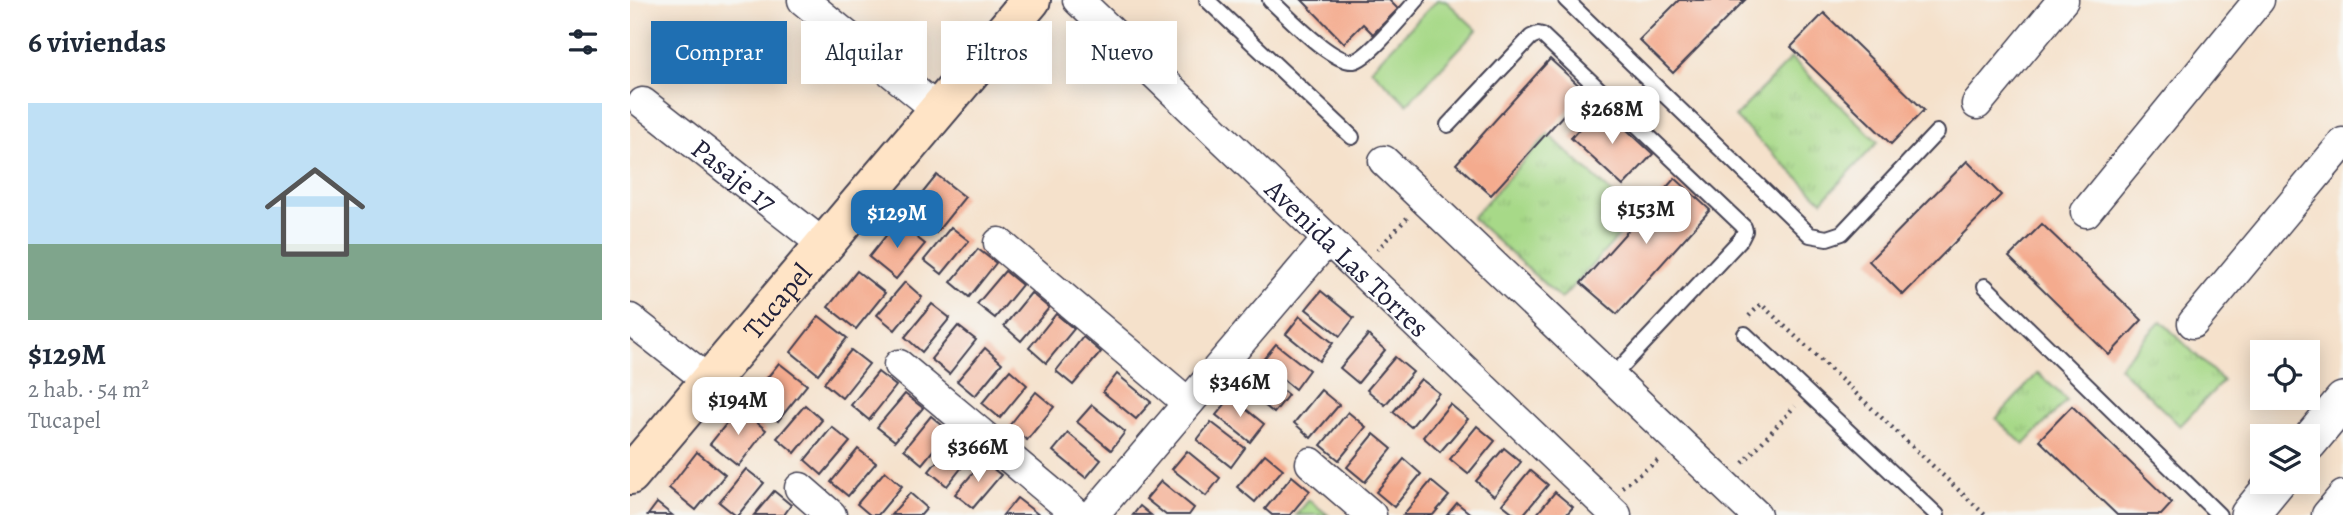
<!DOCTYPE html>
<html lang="es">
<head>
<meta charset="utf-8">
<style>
	:root { --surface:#fff; --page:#f6f6f7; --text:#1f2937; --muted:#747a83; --line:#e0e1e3; --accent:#1f6fb2 }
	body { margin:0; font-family:Alegreya,serif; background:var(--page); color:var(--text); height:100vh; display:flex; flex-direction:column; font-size:26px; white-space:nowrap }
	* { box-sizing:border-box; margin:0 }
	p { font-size:23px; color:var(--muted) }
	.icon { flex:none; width:38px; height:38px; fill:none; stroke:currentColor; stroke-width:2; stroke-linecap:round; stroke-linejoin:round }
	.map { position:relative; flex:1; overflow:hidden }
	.sheet { display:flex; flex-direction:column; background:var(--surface); width:630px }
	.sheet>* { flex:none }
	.hud { position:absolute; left:21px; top:21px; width:665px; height:63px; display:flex; gap:14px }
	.tools { position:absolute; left:1620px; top:340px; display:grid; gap:14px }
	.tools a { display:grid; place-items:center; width:70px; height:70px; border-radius:0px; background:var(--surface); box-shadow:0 4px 18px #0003; font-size:35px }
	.price { position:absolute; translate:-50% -60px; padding:0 16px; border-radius:14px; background:#fff; color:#222; font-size:23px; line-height:46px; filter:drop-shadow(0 2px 4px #0008) }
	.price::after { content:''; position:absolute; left:50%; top:42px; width:21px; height:16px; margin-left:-10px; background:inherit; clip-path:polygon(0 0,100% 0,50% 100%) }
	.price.active { background:var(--accent); color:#fff }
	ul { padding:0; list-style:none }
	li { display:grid; align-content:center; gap:14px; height:371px; padding:0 28px }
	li+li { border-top:2px solid var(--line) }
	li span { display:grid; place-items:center; height:217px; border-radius:0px; color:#555 }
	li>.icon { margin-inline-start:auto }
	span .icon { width:126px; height:126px; fill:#fffc; stroke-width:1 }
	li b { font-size:30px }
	h2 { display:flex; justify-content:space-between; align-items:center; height:84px; padding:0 28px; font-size:30px }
	.chip { padding:0 24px; border-radius:0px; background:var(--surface); box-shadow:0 4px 18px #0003; font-size:24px; line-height:63px }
	.chip.active { background:var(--accent); color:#fff }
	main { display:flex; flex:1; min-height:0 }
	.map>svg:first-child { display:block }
</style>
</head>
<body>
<main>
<section class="sheet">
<h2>6 viviendas<svg class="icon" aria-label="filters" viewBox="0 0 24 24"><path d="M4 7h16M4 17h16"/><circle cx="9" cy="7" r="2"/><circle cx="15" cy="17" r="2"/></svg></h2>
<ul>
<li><span style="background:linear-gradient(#bfe0f5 65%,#7fa58c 0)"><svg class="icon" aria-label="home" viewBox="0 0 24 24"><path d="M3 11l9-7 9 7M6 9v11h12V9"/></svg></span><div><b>$129M</b><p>2 hab. · 54 m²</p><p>Tucapel</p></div></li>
</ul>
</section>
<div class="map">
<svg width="1713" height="515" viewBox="0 0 1713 515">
	<defs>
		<pattern id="grass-tufts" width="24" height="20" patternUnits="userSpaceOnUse" patternTransform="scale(1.75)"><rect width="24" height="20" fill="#a7d988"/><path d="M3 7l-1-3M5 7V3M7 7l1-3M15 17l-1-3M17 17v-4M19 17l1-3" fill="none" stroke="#8fba76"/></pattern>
	</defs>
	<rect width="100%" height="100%" fill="#f6f6f2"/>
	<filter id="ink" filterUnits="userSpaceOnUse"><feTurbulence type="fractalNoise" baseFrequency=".0143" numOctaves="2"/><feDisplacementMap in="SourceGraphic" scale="14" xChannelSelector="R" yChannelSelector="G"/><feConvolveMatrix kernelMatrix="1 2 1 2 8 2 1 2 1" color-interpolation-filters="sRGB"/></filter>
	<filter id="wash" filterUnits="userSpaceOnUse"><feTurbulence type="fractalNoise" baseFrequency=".00686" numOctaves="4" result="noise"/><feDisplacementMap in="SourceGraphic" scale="28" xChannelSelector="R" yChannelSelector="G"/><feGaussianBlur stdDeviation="1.57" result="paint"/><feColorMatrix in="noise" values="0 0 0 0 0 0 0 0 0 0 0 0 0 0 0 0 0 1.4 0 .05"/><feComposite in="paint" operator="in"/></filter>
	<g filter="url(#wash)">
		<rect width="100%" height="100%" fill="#f5e1cb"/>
		<g fill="url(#grass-tufts)" stroke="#647e62" stroke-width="2">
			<polygon points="1161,58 1248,142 1192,201 1105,117"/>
			<polygon points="918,134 1007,216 931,299 842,218"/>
			<polygon points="1531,321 1593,381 1550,426 1489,367"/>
			<polygon points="1408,373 1437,400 1394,445 1366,419"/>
		</g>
		<g fill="#a7d988" stroke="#647e62" stroke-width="2">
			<polygon points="807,0 815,0 847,30 777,104 741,69"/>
			<polygon points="679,500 698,515 666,515"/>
		</g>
		<g id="blocks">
			<g fill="#f4ab8e">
				<polygon points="672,0 759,0 768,9 743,34 733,24 714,43"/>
				<polygon points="1049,0 1115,0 1043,73 1009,40"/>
				<polygon points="1194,13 1294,110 1261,144 1161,47"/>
				<polygon points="920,59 955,91 861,195 826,164"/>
				<polygon points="970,105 1023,154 993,186 941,138"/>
				<polygon points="1337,161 1371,195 1273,295 1239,261"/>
				<polygon points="307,175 335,197 306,233 278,211"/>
				<polygon points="1045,178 1080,210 987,314 951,283"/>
				<polygon points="267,222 295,244 266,279 239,257"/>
				<polygon points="1412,224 1512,320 1479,355 1379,257"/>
				<polygon points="321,227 339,241 312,274 294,260"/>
				<polygon points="348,249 366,263 339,297 321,282"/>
				<polygon points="227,271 255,293 226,329 198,307"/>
				<polygon points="375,271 392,285 365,318 347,304"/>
				<polygon points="275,282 292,297 265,330 247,315"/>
				<polygon points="691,291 724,318 710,336 676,309"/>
				<polygon points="401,293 419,308 391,341 374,326"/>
				<polygon points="302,304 320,318 292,352 275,337"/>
				<polygon points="426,314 444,329 416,363 399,348"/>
				<polygon points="189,316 217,338 188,374 161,352"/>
				<polygon points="670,316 703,343 689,361 656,334"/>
				<polygon points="328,326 346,340 319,374 301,359"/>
				<polygon points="738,335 755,350 728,383 710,368"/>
				<polygon points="453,337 471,352 443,385 426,371"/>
				<polygon points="646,344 679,370 665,389 631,362"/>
				<polygon points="355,348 372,363 345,396 327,381"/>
				<polygon points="221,350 239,364 212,398 194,383"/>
				<polygon points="765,357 783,372 755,405 737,390"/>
				<polygon points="149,363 177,385 148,421 120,399"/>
				<polygon points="625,368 658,395 644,413 611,386"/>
				<polygon points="380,370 397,385 370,418 352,403"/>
				<polygon points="248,372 266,386 239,420 221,405"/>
				<polygon points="487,374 521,402 506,419 473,392"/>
				<polygon points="791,379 809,393 781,427 763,412"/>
				<polygon points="691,390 709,405 681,438 664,423"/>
				<polygon points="406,392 424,407 397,440 379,426"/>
				<polygon points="275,394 293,408 265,441 247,427"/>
				<polygon points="601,397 634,424 620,442 586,415"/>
				<polygon points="820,404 838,419 810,452 793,437"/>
				<polygon points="175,405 192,420 165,453 147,438"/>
				<polygon points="462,405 495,432 481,450 447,422"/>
				<polygon points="1442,406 1542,503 1531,515 1487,515 1409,440"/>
				<polygon points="109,408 136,430 108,466 80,444"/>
				<polygon points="718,412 736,427 709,460 691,445"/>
				<polygon points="301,416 319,431 292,464 274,449"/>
				<polygon points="581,422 615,448 601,467 567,440"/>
				<polygon points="847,426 865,441 838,474 820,459"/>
				<polygon points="202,427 220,442 192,475 175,460"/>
				<polygon points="438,433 471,460 456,478 423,451"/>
				<polygon points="744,434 762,449 735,482 717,467"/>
				<polygon points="326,438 344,452 317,486 299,471"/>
				<polygon points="874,448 891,462 864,496 846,481"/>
				<polygon points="228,449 246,463 218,496 201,482"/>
				<polygon points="557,451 590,478 576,496 542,469"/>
				<polygon points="67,452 95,475 66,510 39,488"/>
				<polygon points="635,454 653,469 625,502 607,487"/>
				<polygon points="774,459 791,474 764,507 746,492"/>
				<polygon points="353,461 371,475 343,508 325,494"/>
				<polygon points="116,469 134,483 108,515 105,515 89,502"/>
				<polygon points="900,470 918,485 893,515 886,515 872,504"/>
				<polygon points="255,471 272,486 248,515 240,515 227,504"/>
				<polygon points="662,476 680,491 660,515 642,515 635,509"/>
				<polygon points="531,481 564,508 559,515 536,515 516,499"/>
				<polygon points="801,481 819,496 803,515 773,515"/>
				<polygon points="144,491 161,505 154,515 124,515"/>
				<polygon points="925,492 943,507 936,515 906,515"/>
				<polygon points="280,493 297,508 291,515 261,515"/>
				<polygon points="387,498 409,515 373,515"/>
				<polygon points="27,503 42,515 18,515"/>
				<polygon points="827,503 842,515 817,515"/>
				<polygon points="510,506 521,515 503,515"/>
			</g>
		</g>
	</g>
	<g filter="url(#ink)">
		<use href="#blocks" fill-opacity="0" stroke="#423f51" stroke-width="2"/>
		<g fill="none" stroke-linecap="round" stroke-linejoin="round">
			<defs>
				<g id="service">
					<polyline points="577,0 722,137"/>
					<path d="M640,0C657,15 702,64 724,61C739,58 775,13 787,0"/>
					<polyline points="936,0 1180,235 1197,238 1212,233 1307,132"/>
					<polyline points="818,125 901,37 908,34 912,35 1114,227 1115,231 1111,239 981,378"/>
					<polyline points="1355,286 1589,515"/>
					<polyline points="1115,334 1307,515"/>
				</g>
				<g id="minor">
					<polyline points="173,0 308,110"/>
					<path id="s1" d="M448,0L986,515"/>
					<path id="s2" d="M13,103L194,245"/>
					<polyline points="1347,104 1433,0"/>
					<polyline points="754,161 1126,515"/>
					<polyline points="1456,212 1629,0"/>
					<polyline points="369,243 558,403"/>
					<polyline points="0,319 79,381"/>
					<polyline points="1563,323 1713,143"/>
					<polyline points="269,365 448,515"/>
					<polyline points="681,463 741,515"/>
					<polyline points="170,488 201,515"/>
					<polyline points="463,515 698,239"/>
					<polyline points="1697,515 1713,496"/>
				</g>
				<g id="tertiary">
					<polyline points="1678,443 1713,401"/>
					<polyline points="1619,515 1647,481"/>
				</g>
				<g id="secondary">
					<path id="s3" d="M0,475L401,0"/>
				</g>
			</defs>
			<use href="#service" stroke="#423f51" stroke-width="18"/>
			<use href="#minor" stroke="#423f51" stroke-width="33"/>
			<use href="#tertiary" stroke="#423f51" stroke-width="40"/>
			<use href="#secondary" stroke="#423f51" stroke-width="42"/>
			<g stroke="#423f51" stroke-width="4.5" stroke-dasharray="2 5" stroke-linecap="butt">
				<polyline points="747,250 777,218"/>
				<polyline points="1119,316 1131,304 1355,515"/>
				<polyline points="1113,463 1165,406"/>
				<polyline points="992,487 1030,459"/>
			</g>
			<use href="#service" stroke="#fff" stroke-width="14"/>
			<use href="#minor" stroke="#fff" stroke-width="30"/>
			<use href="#tertiary" stroke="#fff" stroke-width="37"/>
			<use href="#secondary" stroke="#ffe4c6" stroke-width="38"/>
		</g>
	</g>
	<g text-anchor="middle" stroke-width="6" stroke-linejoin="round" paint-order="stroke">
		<g font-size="28" fill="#22223b" stroke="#f6f6f2">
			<text dy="10" stroke="none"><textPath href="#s2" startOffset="116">Pasaje 17</textPath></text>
			<text dy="10" stroke="none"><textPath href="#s1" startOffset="373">Avenida Las Torres</textPath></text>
			<text dy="10" stroke="none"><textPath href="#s3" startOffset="228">Tucapel</textPath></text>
		</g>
	</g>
</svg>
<div class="tools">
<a><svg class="icon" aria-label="locate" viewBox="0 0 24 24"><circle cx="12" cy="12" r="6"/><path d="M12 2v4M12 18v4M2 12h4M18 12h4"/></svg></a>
<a><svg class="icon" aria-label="layers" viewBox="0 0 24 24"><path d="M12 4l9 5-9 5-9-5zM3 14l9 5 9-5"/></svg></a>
</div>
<b class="price" style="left:982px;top:146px">$268M</b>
<b class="price" style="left:1016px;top:246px">$153M</b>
<b class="price active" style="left:267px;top:250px">$129M</b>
<b class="price" style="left:610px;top:419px">$346M</b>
<b class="price" style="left:108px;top:437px">$194M</b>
<b class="price" style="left:348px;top:484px">$366M</b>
<div class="hud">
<a class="chip active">Comprar</a>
<a class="chip">Alquilar</a>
<a class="chip">Filtros</a>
<a class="chip">Nuevo</a>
</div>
</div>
</main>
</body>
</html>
